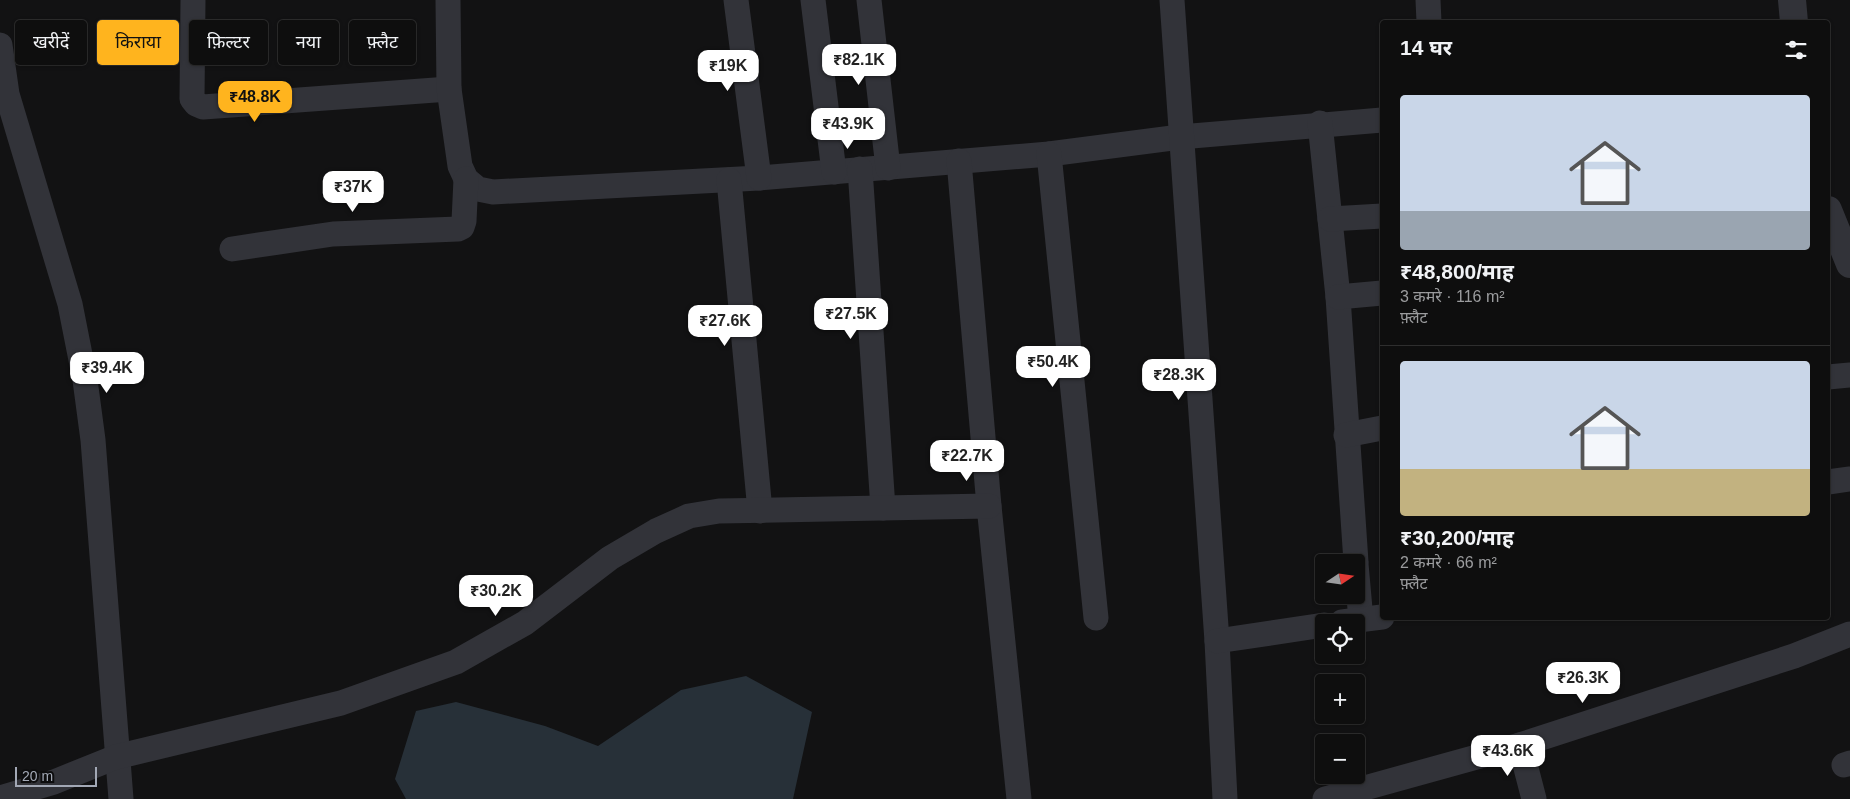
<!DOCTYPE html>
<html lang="hi">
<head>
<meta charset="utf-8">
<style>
	:root { --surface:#0e0e0e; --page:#1c1c1c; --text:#f1f3f6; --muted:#9b9c9e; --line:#2e2e2e; --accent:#ffb41e }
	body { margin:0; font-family:Helvetica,"Noto Sans Devanagari",sans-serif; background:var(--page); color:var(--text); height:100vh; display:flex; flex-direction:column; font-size:19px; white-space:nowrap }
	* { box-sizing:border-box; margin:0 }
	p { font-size:16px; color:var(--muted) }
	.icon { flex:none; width:28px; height:28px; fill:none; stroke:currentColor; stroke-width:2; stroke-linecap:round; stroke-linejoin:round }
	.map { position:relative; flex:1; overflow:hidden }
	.drawer { position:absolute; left:1380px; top:20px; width:450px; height:600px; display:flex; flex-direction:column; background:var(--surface); border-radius:5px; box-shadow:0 1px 4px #0004,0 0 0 1px var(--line) }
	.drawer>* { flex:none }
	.guide { position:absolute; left:15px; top:20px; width:475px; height:45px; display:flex; gap:10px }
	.needle { width:32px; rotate:77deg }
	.fabs { position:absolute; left:1315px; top:554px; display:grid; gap:10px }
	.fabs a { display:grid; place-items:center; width:50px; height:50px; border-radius:5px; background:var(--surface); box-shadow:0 1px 4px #0004,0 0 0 1px var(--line); font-size:25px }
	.scale { position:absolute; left:15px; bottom:12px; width:82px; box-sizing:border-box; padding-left:5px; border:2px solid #a2a8b5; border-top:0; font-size:14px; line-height:18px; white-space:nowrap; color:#a2a8b5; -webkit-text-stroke:4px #0d0d0e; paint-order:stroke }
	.price { position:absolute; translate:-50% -42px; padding:0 11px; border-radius:10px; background:#fff; color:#222; font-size:16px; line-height:32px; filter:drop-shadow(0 1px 2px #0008) }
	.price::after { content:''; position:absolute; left:50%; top:30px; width:15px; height:11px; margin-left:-8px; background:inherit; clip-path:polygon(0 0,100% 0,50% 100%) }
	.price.current { background:var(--accent); color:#111 }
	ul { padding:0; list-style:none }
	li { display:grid; align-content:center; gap:10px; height:265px; padding:0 20px }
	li+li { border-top:1px solid var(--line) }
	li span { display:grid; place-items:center; height:155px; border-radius:5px; color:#555 }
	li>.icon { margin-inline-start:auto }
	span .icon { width:90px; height:90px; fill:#fffc; stroke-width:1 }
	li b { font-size:21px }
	h2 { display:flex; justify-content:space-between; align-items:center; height:60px; padding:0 20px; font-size:21px }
	.chip { padding:0 18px; border-radius:5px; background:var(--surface); box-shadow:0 1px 4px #0004,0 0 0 1px var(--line); font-size:18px; line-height:45px }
	.chip.current { background:var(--accent); color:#111 }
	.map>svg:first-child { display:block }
</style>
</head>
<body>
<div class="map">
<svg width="1850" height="799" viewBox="0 0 1850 799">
	<rect width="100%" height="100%" fill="#121213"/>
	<polygon fill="#273038" points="746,676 812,712 793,799 406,799 395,779 416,711 456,702 545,726 598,746 681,690"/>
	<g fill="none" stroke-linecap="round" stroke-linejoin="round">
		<g stroke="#323339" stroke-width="25">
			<polyline points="193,0 192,99 196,104 203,107 449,89"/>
			<polyline points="448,0 449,89 460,166 466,179 478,189 493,192 759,178 1049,154 1180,137 1382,120"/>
			<polyline points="736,0 759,178"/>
			<polyline points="813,0 834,172"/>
			<polyline points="869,0 888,168"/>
			<polyline points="1172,0 1217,641 1225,799"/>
			<polyline points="1428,0 1429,22"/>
			<polyline points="0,45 7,94 70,304 85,380 93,440 121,799"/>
			<polyline points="1320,123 1338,297 1356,562"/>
			<polyline points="1049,154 1096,618"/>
			<polyline points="959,161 989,506 1019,799"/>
			<polyline points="860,169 883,508"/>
			<polyline points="729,180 760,511"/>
			<polyline points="1330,219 1382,216"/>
			<polyline points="232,249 333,234 458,229 462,227 464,221 466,179"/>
			<polyline points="1338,297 1382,293"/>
			<polyline points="1828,377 1850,375"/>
			<polyline points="1346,435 1382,428"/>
			<polyline points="1828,482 1850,479"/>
			<polyline points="1356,564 1361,620"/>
			<polyline points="1342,622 1382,617"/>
			<polyline points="1217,641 1324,625"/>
			<polyline points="1520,745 1534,799"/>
			<polyline points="1844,765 1850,763"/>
			<polyline points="0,798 54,782 116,757 341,703 456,662 525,623 610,558 656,531 689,516 719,511 989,506"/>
			<polyline points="1325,799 1520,745 1794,656 1850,634"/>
		</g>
		<g stroke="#323339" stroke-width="28">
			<polyline points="1792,0 1794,22"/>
			<polyline points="1828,210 1850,264"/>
		</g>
	</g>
</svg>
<div class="fabs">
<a><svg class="needle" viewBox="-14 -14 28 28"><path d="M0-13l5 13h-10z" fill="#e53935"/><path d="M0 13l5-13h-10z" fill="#9b9c9e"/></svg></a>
<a><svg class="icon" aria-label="locate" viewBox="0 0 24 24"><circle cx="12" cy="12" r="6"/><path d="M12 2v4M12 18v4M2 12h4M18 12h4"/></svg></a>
<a>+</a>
<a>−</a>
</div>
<div class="scale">20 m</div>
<b class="price" style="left:859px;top:86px">₹82.1K</b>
<b class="price" style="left:728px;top:92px">₹19K</b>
<b class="price current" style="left:255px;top:123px">₹48.8K</b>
<b class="price" style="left:848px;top:150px">₹43.9K</b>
<b class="price" style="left:353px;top:213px">₹37K</b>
<b class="price" style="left:851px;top:340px">₹27.5K</b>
<b class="price" style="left:725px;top:347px">₹27.6K</b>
<b class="price" style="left:1053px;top:388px">₹50.4K</b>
<b class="price" style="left:107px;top:394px">₹39.4K</b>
<b class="price" style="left:1179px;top:401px">₹28.3K</b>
<b class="price" style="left:967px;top:482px">₹22.7K</b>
<b class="price" style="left:496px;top:617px">₹30.2K</b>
<b class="price" style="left:1583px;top:704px">₹26.3K</b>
<b class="price" style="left:1508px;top:777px">₹43.6K</b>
<div class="guide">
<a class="chip">खरीदें</a>
<a class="chip current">किराया</a>
<a class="chip">फ़िल्टर</a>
<a class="chip">नया</a>
<a class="chip">फ़्लैट</a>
</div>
<section class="drawer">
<h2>14 घर<svg class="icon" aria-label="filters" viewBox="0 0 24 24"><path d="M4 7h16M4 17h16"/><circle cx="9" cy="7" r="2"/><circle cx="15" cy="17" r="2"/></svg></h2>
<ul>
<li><span style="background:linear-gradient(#c9d6e8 75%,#9aa5b1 0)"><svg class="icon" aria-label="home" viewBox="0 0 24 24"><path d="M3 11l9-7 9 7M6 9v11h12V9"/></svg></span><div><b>₹48,800/माह</b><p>3 कमरे · 116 m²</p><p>फ़्लैट</p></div></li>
<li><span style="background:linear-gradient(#c9d6e8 70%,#c2b280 0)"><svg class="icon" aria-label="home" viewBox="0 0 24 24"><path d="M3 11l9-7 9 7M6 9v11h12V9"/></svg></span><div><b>₹30,200/माह</b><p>2 कमरे · 66 m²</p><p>फ़्लैट</p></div></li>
</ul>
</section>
</div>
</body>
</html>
